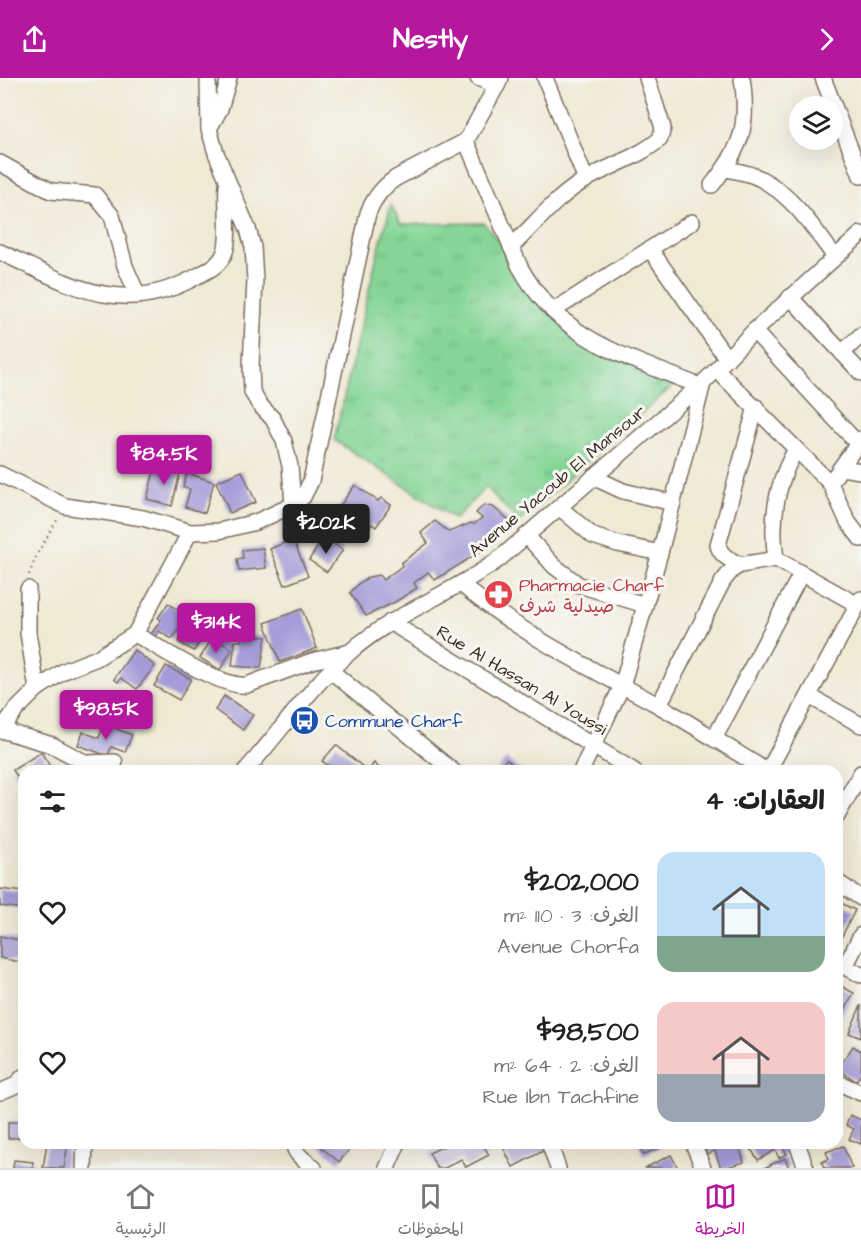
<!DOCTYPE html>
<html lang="ar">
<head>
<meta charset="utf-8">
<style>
	:root { --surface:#fff; --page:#f2f2f2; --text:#222; --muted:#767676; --line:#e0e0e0; --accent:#b5179e }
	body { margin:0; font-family:"Architects Daughter","Playpen Sans Arabic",sans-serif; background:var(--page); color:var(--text); direction:rtl; height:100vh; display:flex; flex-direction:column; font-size:22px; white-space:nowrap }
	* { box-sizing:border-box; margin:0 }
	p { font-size:20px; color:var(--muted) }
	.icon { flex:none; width:33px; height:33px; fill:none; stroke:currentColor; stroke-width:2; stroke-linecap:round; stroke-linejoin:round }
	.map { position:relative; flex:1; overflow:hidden; direction:ltr }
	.panel { position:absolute; left:18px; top:687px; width:825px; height:384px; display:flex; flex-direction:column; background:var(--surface); border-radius:18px; box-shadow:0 6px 24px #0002; direction:rtl }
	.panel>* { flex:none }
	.tools { position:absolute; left:789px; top:18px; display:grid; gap:12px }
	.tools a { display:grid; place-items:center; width:54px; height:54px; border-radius:50%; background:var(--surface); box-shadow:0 6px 24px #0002; font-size:30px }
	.price { position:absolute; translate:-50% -51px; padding:0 14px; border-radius:6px; background:var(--accent); color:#fff; font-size:20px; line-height:39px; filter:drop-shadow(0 2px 3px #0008) }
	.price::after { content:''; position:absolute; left:50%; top:36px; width:18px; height:14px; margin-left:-9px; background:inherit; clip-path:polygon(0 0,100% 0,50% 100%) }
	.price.selected { background:#222; color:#fff }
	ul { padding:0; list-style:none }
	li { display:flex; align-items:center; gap:18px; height:150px; padding:0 18px }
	li span { display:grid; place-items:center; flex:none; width:168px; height:120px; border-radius:18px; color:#555 }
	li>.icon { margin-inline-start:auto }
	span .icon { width:72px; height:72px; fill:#fffc; stroke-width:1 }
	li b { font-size:26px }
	h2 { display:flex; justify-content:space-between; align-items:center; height:72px; padding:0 18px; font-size:26px }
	header { display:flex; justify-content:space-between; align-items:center; height:78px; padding:0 18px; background:var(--accent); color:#fff; font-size:27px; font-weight:800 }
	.menu { display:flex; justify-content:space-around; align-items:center; height:84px; border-top:2px solid var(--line); background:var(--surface); font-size:16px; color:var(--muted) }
	.menu a { display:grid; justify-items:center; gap:3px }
	.menu .selected { color:var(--accent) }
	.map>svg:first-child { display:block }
</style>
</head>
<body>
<header><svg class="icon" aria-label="forward" viewBox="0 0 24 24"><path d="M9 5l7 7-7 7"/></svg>Nestly<svg class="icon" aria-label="share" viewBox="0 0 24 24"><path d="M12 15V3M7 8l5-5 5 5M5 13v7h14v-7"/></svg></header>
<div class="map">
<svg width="861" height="1090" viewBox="0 0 861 1090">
	<defs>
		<pattern id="grass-tufts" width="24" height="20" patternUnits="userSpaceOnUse" patternTransform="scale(1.5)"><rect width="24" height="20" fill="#84d596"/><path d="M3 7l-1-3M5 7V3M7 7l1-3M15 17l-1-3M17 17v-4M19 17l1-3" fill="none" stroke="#73b781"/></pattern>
	</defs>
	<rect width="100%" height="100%" fill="#f6f6f2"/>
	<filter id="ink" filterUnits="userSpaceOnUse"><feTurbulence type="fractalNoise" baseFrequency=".0167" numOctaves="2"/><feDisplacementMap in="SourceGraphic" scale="12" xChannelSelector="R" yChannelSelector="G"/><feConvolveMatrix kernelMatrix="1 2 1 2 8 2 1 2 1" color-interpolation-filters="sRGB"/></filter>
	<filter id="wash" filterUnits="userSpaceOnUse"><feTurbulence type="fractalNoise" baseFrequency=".008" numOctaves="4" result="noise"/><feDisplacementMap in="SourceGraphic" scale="24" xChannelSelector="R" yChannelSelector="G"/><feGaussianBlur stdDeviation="1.35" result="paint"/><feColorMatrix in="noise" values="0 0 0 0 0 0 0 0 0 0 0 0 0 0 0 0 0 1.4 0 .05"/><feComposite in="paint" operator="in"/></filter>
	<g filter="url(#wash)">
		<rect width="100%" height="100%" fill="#f0e9d4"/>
		<polygon fill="url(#grass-tufts)" stroke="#60805a" stroke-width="1.5" points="391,127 401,146 484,145 572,255 675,306 519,444 486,409 455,441 334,362 377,177"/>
		<g id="blocks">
			<g fill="#a59bd8">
				<polygon points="155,389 180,395 172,428 147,421"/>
				<polygon points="242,393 256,424 230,435 216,404"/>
				<polygon points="187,395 214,404 205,435 185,429 190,411 183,409"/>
				<polygon points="355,407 378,423 381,420 391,427 376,449 372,446 364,456 334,436"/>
				<polygon points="484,427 493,429 514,446 486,470 435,502 428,494 414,505 417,510 395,524 366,538 350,515 359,505 369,499 379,497 383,502 402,488 401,485 428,465 421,455 435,443 449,454 471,445 474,446 482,440 476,435"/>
				<polygon points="324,459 343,472 327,494 309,482"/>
				<polygon points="293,461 308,498 285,507 270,471"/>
				<polygon points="263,470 266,490 239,493 237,481 243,480 242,472"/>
				<polygon points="168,525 187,539 172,561 159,553 153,562 149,559 161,542 158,540"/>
				<polygon points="302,531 317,570 280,584 265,545"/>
				<polygon points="189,546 205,555 194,573 178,564"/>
				<polygon points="242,556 266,559 261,590 232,588 235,563 241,563"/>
				<polygon points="213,559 232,571 220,592 200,580"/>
				<polygon points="134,572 155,588 137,611 121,600 118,604 114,601"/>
				<polygon points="166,588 191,601 179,622 154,608"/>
				<polygon points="224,618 253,637 243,652 215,632"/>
				<polygon points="104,646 132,657 125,674 111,669 108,678 78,667 83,654 99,660"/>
				<polygon points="336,667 368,693 374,685 380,691 379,693 329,693 332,690 322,683"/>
				<polygon points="41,674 53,693 24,693 24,710 13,692"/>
				<polygon points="506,681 522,693 497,693"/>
				<polygon points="0,811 24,814 23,831 0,828"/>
				<polygon points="837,823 855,832 840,862 837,861"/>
				<polygon points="0,858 24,863 24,885 0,880"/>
				<polygon points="837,906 854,915 839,943 837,942"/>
				<polygon points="861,927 861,960 849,955"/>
				<polygon points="853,968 861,973 861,996 856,1003 838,991"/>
				<polygon points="850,1037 861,1042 861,1066 849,1061 854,1051 846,1047"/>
				<polygon points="8,1044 21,1044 20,1060 8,1060"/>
				<polygon points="47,1065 68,1065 64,1090 43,1090"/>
				<polygon points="316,1065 355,1065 339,1084"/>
				<polygon points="450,1065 482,1065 489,1077 466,1089 461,1081 445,1090 437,1090 429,1075"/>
				<polygon points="506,1065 544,1065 547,1071 513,1089 502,1067"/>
				<polygon points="638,1065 670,1065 643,1077"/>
				<polygon points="733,1065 738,1065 744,1084 725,1090 721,1090 715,1073 707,1076 705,1071 718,1066 719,1070"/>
				<polygon points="747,1065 780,1065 787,1076 779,1080 775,1072 758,1082"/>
				<polygon points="843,1068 852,1090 824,1090 822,1084 829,1081 826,1074"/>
				<polygon points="671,1077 678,1090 645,1090"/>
				<polygon points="785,1080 789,1090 764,1090"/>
				<polygon points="14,1082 33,1084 33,1090 13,1090"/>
			</g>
		</g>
	</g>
	<g filter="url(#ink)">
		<use href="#blocks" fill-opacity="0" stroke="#7a6d5e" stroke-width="1.5"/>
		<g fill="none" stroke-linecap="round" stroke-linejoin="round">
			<defs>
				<g id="minor">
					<polyline points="208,0 209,51 216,75 248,151 253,169 255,202 251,288 252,314 259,326 273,341 284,363 290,388 293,427"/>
					<polyline points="478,0 497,8"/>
					<polyline points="545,0 586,102"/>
					<polyline points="823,0 861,98"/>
					<polyline points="209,51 220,31 229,0"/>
					<path d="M466,63L520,189C560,263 627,278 699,308"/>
					<polyline points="0,85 51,113 95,117 112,138 125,188 138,218"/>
					<path d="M725,91C737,93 750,95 761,101C792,117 815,152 835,179"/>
					<path d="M712,107C742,69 749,48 742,0"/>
					<path d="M511,169C535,146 558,117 587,101C611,87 639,79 660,61L663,50L647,0"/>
					<polyline points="650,171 727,281"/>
					<path d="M0,174C67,205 117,240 192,201C204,194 219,189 224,176C231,163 225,125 227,107"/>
					<polyline points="790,219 861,295"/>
					<polyline points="553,233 692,144"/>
					<polyline points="754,253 858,366"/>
					<polyline points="842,275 861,257"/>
					<polyline points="717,292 830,405 848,444 861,461"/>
					<polyline points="841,390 861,393"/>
					<path d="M0,396L65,428L143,440L190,454L219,453L256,444L293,427L303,419L311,403L368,135C374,120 382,109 396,100L466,63L501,0"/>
					<polyline points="593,399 623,413 673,425"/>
					<polyline points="830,405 861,361"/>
					<polyline points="559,429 593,458 618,466 660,475"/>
					<polyline points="527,458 554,488 579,507 645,527"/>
					<path d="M776,481C770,442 776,406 796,371"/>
					<path d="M740,487C731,482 720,478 718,467L756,329"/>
					<path d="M461,506C519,555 590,590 656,626C694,647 730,671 767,693"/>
					<polyline points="28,511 28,555 37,611"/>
					<polyline points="390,544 634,693"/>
					<path d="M135,556C158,569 223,611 247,607L312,583L350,574"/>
					<polyline points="331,593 453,693"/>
					<polyline points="809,618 861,647"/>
					<polyline points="659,627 723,503 732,492 740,487 776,481 858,527"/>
					<polyline points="1,652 52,667 86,685 115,684"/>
					<polyline points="0,653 15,633 37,611 64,593 97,580 135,556 190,454"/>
					<polyline points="714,661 801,496"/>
					<path d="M245,693C281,654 311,607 351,573C395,535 451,516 498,482L703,305L754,253L861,156"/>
					<polyline points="581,693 622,608 660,475 703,305"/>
					<polyline points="768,693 861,521"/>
					<polyline points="837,738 861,695"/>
					<polyline points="837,804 861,820"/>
					<polyline points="837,885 861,897"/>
					<polyline points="845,889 861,857"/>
					<polyline points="837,1004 861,1015"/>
					<polyline points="0,1014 14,1008 24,998"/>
					<path d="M294,1065C293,1076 306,1083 314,1090"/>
					<polyline points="549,1065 558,1090"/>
					<polyline points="693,1065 703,1090"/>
					<polyline points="797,1065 806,1090"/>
					<polyline points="84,1090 85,1065"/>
					<polyline points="387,1090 398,1065"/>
				</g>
			</defs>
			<use href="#minor" stroke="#7a6d5e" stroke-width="18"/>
			<polyline stroke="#7a6d5e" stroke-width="2" stroke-dasharray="1.5 4.5" stroke-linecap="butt" points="29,497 37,476 59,439"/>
			<use href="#minor" stroke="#fff" stroke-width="15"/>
		</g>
	</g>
	<defs>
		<symbol id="pharmacy-disc" viewBox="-11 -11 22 22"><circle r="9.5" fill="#e0444e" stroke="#f6f6f2"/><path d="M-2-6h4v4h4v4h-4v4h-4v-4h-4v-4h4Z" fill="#fff"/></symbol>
		<symbol id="bus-disc" viewBox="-11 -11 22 22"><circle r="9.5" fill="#1a4fb4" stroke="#f6f6f2"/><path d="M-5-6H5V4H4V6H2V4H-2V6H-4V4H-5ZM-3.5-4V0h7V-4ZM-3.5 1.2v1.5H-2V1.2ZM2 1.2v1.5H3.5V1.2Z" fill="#fff"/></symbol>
	</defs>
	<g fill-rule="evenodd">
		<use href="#pharmacy-disc" x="482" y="500" width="33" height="33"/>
		<use href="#bus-disc" x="288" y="626" width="33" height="33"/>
	</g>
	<g text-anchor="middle" stroke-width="6" stroke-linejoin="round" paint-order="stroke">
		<g font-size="18" fill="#3b2a1e" stroke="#f6f6f2">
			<text transform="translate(557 403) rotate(-40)" y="6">Avenue Yacoub El Mansour</text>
			<text transform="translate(522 602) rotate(31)" y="6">Rue Al Hassan Al Youssi</text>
		</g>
		<g font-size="18" fill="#be3a42" stroke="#f6f6f2" text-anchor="start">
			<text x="519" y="513">Pharmacie Charf<tspan x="519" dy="21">صيدلية شرف</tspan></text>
		</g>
		<g font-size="18" fill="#164399" stroke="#f6f6f2" text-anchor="start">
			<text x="325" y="649">Commune Charf</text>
		</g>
	</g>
</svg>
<div class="tools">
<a><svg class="icon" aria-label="layers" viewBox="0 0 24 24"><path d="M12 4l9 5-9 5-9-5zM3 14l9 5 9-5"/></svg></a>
</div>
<b class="price" style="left:164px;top:408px">$84.5K</b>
<b class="price selected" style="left:326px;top:477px">$202K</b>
<b class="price" style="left:216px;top:576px">$314K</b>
<b class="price" style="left:106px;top:663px">$98.5K</b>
<section class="panel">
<h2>العقارات: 4<svg class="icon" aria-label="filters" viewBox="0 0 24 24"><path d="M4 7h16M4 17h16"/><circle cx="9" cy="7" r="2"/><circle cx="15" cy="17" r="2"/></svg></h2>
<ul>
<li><span style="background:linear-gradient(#bfe0f5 70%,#7fa58c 0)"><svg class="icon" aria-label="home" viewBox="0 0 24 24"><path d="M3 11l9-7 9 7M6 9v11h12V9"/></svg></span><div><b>$202,000</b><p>الغرف: 3 · 110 m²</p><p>Avenue Chorfa</p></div><svg class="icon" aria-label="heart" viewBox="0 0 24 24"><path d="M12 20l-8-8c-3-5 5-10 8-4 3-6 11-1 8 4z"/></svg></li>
<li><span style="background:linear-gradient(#f6c9c9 60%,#9aa5b1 0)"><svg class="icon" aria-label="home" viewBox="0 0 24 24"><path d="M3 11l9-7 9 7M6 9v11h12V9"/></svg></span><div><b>$98,500</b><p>الغرف: 2 · 64 m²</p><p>Rue Ibn Tachfine</p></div><svg class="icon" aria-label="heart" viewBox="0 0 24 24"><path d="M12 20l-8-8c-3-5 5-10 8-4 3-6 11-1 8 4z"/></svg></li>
</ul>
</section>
</div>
<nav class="menu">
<a class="selected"><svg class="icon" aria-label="map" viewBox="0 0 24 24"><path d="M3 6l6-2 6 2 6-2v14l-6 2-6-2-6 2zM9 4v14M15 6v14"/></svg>الخريطة</a>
<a><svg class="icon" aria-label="saved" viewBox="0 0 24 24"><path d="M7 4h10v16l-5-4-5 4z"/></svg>المحفوظات</a>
<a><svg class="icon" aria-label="home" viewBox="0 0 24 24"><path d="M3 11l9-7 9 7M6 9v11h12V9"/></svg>الرئيسية</a>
</nav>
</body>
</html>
